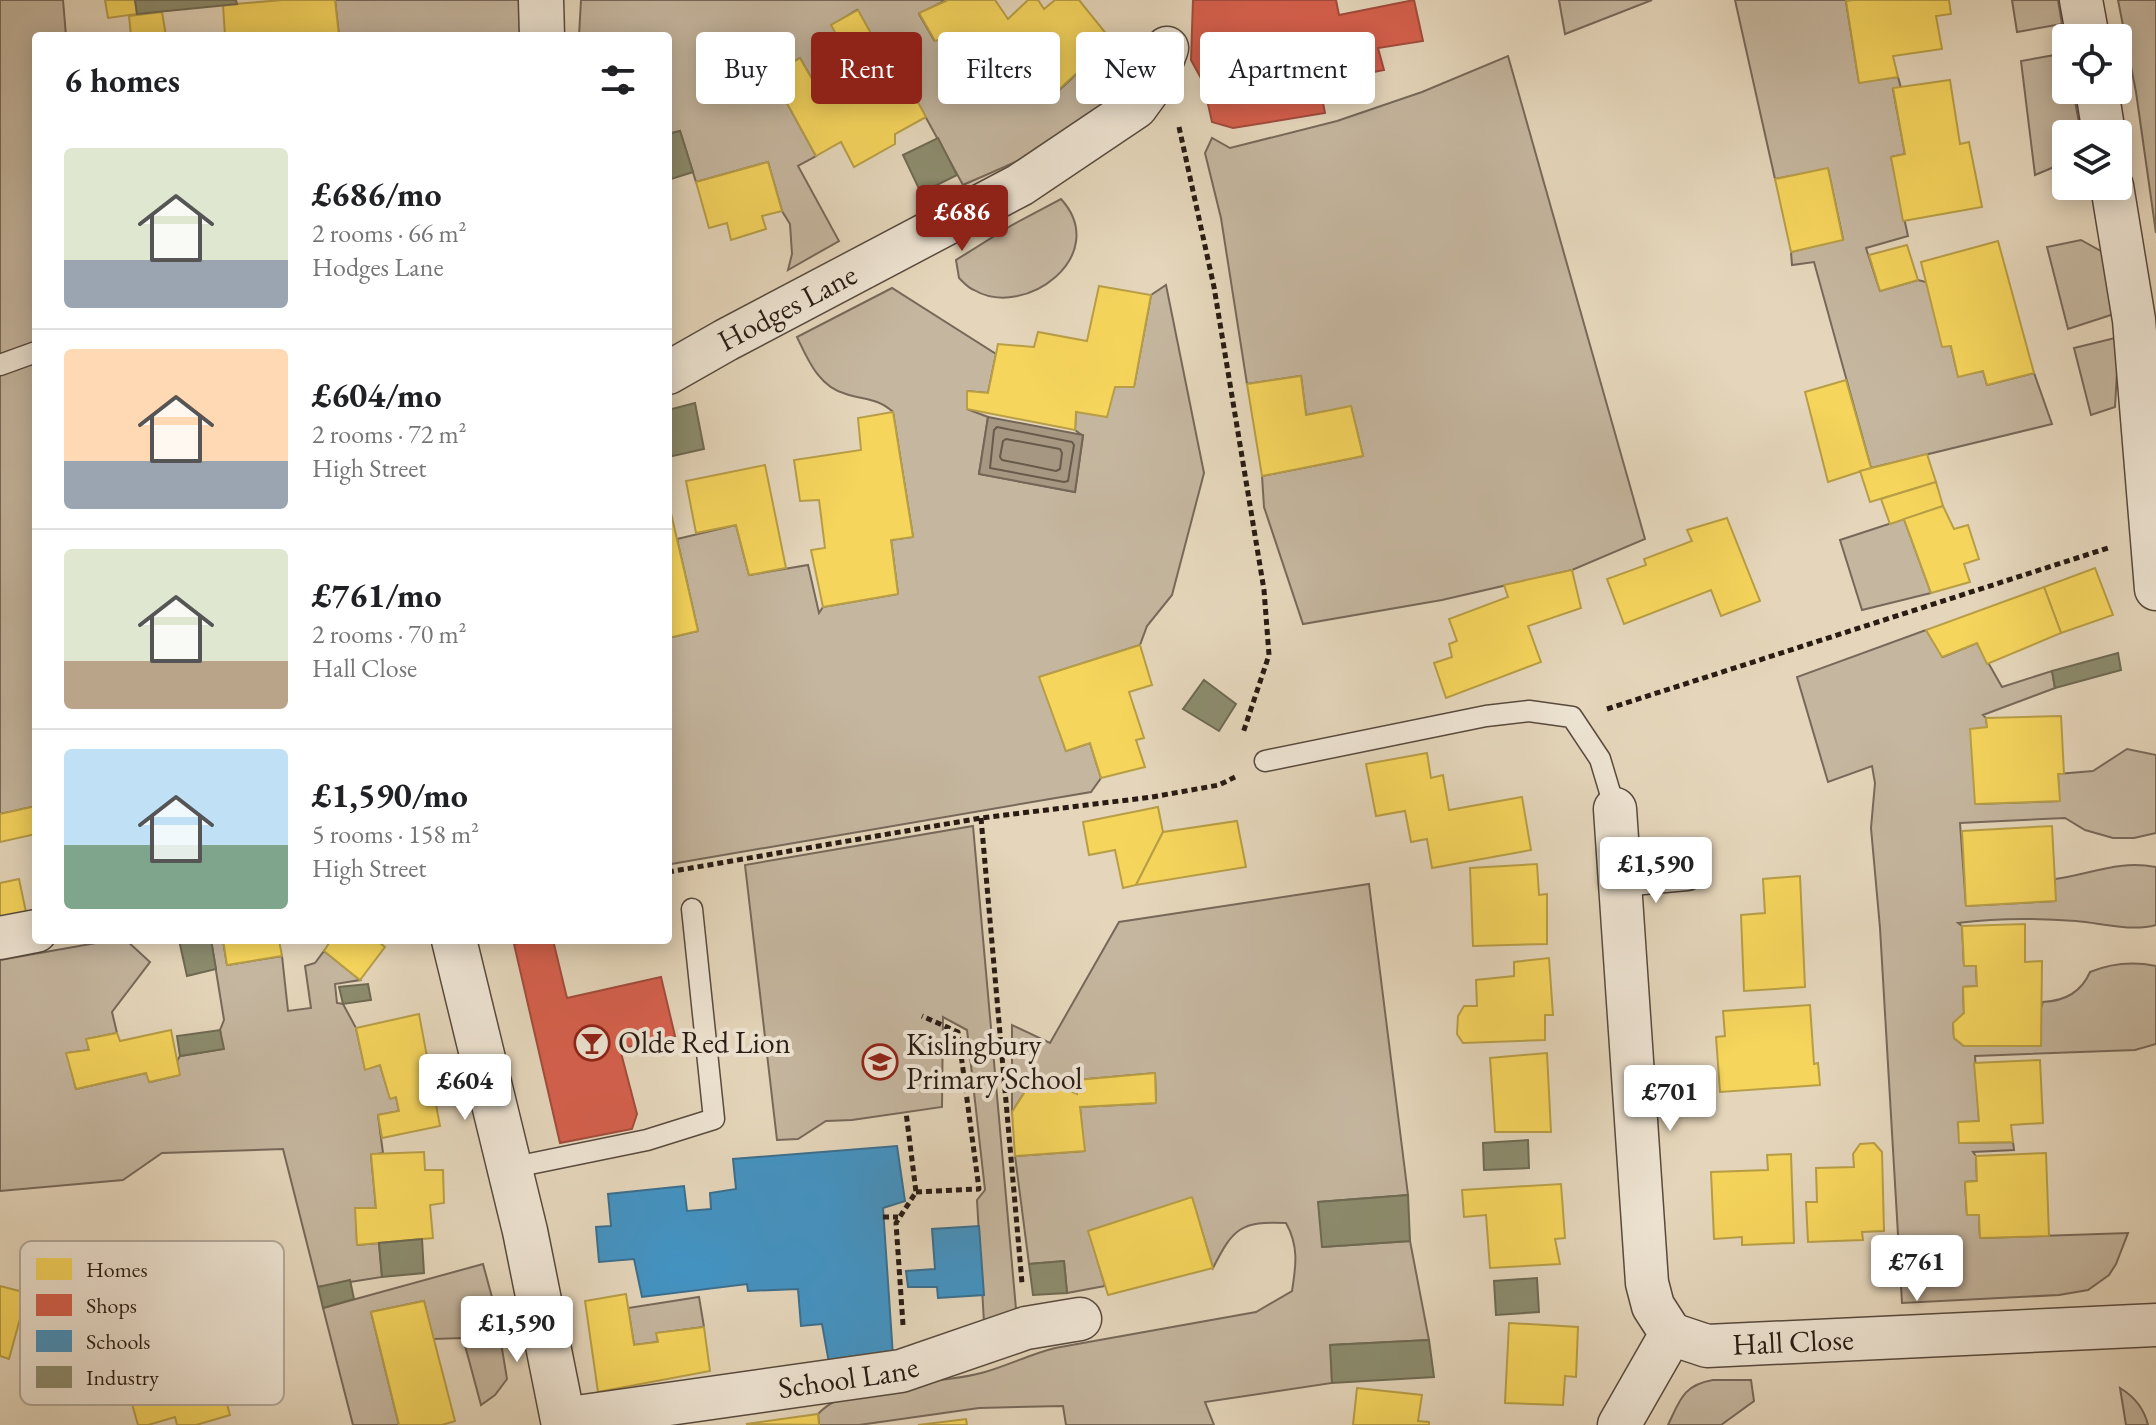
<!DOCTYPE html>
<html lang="en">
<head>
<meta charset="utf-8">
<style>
	:root { --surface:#fff; --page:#f6f6f6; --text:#202124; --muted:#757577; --line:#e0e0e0; --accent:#8f2418 }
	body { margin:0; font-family:"EB Garamond",serif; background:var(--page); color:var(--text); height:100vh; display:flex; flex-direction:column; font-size:30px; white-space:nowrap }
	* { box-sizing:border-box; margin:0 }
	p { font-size:26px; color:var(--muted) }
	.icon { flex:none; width:44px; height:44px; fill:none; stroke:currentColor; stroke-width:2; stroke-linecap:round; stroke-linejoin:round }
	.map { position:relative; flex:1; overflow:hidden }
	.panel { position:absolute; left:32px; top:32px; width:640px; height:912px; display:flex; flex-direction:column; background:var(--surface); border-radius:8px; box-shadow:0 4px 20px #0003 }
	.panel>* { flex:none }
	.guide { position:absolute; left:696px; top:32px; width:760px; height:72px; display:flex; gap:16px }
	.buttons { position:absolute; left:2052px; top:24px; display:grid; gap:16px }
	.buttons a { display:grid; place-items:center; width:80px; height:80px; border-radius:8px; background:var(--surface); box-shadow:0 4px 20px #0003; font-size:40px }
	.price { position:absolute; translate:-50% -68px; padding:0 18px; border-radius:8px; background:#fff; color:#222; font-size:26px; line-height:52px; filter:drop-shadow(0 2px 4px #0008) }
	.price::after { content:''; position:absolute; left:50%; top:48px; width:24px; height:18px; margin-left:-12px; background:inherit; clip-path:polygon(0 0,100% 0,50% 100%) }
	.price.selected { background:var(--accent); color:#fff }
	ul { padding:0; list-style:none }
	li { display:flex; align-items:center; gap:24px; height:200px; padding:0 32px }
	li+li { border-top:2px solid var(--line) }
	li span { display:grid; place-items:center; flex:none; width:224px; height:160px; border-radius:8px; color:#555 }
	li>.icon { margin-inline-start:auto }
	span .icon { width:96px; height:96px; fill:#fffc; stroke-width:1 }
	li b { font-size:34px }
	h2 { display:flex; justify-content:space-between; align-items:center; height:96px; padding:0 32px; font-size:34px }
	.pill { padding:0 28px; border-radius:8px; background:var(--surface); box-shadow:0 4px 20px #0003; font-size:28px; line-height:72px }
	.pill.selected { background:var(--accent); color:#fff }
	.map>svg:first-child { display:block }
</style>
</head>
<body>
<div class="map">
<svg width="2156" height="1425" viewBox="0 0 2156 1425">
	<rect width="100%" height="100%" fill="#e5d6bb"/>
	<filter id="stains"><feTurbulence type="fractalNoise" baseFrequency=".0025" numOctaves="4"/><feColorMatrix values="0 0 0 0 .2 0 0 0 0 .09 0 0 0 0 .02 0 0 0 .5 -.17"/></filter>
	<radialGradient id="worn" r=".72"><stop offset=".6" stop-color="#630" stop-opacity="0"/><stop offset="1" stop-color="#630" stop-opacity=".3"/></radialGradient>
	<g fill="#c5b69f" stroke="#77695a" stroke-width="2">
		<polygon points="0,0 63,0 66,36 36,36 36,806 0,814"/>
		<polygon points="335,0 526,0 526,36 339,36"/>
		<path d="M581,0H946L919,14L934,40L952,35L959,45L946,56L964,90L1021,53L1055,94L1112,41L1123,70C1118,79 1114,89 1108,97C1077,140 1010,164 963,185L881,36L874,39L857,10L832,25L861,79L824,100L800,58L771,74L816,156L798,166L839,241L788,270L792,254L790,224L782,211L768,162L696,182L680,131L668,134V36H579Z"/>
		<polygon points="1559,0 1652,0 1565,34"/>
		<polygon points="1735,0 1853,0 1846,2 1859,82 1898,77 1901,88 1893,89 1905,154 1891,157 1908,236 1866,248 1880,291 1918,280 1926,282 1951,346 1958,376 1983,371 1987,385 2034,373 2052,424 1871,468 1814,262 1792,265 1791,252 1843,239 1828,169 1775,179"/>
		<polygon points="2012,0 2058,0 2062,24 2017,32"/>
		<polygon points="2118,0 2156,0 2156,233 2136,92"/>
		<polygon points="2066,53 2066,90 2073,90 2081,134 2066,134 2066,162 2035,175 2021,61"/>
		<polygon points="1508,56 1645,539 1572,570 1442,600 1303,624 1264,507 1262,476 1363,456 1351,407 1306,415 1301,376 1247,384 1221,218 1205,153 1212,138 1230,148 1337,121 1422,92"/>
		<path d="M1061,199C1112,255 1025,320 974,290C968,288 963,282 959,278L956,260L1012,225Z"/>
		<polygon points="2081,240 2106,254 2114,314 2068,329 2047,247"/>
		<path d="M1166,285L1204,473L1172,595L1147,626L1140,645L1040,677L1066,751L1090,743L1101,778L1091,792L671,864L668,839V638L698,631L677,539L736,525L749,575L808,565L819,613L823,607L898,594L891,540L913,537L893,412C878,398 864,400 846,394C819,387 808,360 797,337L892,288L996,354L988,393L967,391V409L988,417L979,474L1075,492L1083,436L1075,430L1076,412L1115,387L1134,386L1151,295Z"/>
		<polygon points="2119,337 2115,407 2091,415 2074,348"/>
		<polygon points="1904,519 1931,593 1862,610 1840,540"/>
		<path d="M1926,630L1943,657L1977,643L2002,687L2052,671L2055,688L1983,715L1986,718L1987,727L1976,804L2059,801L2058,774L2093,771L2127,749L2156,755V833L2134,838H2113L2085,830L2065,818L1960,823L1966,906L2055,901V879C2092,874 2117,860 2156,867V925C2131,932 2101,923 2076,921C2037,918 1997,918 1958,923L1962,926L1964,966H1976L1977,986L1963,987L1964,1013L1953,1024L1954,1038L1964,1046H2040V1011L2043,1002C2064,1001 2081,993 2090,972C2112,963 2132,961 2156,966V1044L2135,1050L1975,1056L1979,1121L1958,1123L1960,1143L2013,1142L2014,1150L1973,1152L1976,1156L1977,1181L1965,1182L1967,1215H1979L1980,1238L2128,1233L2116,1264L2109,1275L2088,1290L2059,1295L1902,1303L1880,928L1871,828L1875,783L1872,766L1828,782L1797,677Z"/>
		<polygon points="973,826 1016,1309 984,1323 977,1200 985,1190 967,1030 943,1017 942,1107 852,1120 826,1121 798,1139 777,1140 745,865"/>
		<path d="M1369,884L1408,1195L1319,1202L1323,1247L1410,1241L1429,1340L1331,1345L1332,1383L1205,1402L1214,1425H1066L1063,1406L979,1408L859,1425H819L818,1414C852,1377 937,1387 985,1372C1009,1365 1031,1354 1055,1348L1256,1312L1292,1291C1296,1266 1299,1246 1286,1223C1241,1221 1233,1228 1213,1268L1192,1198L1089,1231L1105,1286L1067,1293L1064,1261L1029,1264L1015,1156L1084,1151L1080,1107L1156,1103L1155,1073L1077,1080V1094L1035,1076L1012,1112V1025L1050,1043L1119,922Z"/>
		<polygon points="113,940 126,940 150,962 112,1012 117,1033 87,1039 89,1050 67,1053 76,1089 146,1073 150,1082 179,1075 177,1061 180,1056 223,1049 220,1030 224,1020 211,940 223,940 227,965 282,956 288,1011 311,1008 305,966 315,963 324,951 360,980 335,984 337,1003 343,1004 356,1028 365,1069 380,1065 390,1098 396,1097 399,1111 378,1115 383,1153 371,1155 376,1208 356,1208 357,1245 379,1243 382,1277 318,1287 283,1149 162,1153 123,1180 0,1191 0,960"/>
		<polygon points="483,1264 496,1312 507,1379 495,1395 481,1405 463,1338 433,1339 424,1301 371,1312 399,1425 353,1425 323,1308"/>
		<polygon points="699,1297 704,1327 657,1333 658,1342 634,1345 628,1308"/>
		<path d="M1713,1380H1751L1754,1401L1721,1425H1668C1680,1400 1683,1385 1713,1380Z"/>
		<path d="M2120,1388C2135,1397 2144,1408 2148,1425H2126Z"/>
	</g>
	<polygon fill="#a59782" stroke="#736656" stroke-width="2" points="988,417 1083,435 1075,492 979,474"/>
	<g fill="#f6d55c" stroke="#b89e46" stroke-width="2">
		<polygon points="105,0 135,0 137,14 108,18"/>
		<polygon points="282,0 335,0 339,36 225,36 223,5"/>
		<polygon points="995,0 1008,19 1028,0 1038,0 1044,9 1055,0 1079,0 1112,41 1054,94 1021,53 964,90 946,55 959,45 952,35 935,41 919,13 948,0"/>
		<polygon points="1853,0 1949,0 1951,14 1936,16 1942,49 1893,56 1898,77 1859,83 1846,1"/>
		<polygon points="858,10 874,39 881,35 926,117 895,134 895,144 854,167 841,142 816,156 771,74 800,58 824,100 861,79 831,25"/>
		<polygon points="162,12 166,36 131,36 129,16"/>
		<polygon points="1950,80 1960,144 1969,142 1982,207 1903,221 1891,157 1905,154 1893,88"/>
		<polygon points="768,162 782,211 762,216 766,229 731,240 727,223 709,228 696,182"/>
		<polygon points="1828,168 1843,240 1791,252 1775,179"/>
		<polygon points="1998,241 2034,373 1987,385 1983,371 1958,377 1951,346 1942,347 1921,262"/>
		<polygon points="1907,245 1918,280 1880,291 1869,255"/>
		<polygon points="1099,286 1151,295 1134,387 1115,387 1107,417 1076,412 1075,430 967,409 967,391 988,393 998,344 1034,347 1038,332 1087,341"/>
		<polygon points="1301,376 1306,415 1351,406 1363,456 1262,476 1247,384"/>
		<polygon points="1846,380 1871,468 1828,482 1805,392"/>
		<polygon points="893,412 913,537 891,540 898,594 823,607 811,550 825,548 819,500 800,501 794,460 861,450 858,418"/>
		<polygon points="1927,454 1936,482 1870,502 1860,471"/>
		<polygon points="765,465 786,568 749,575 736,525 696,533 686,481"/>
		<polygon points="1936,482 1943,506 1890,524 1881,499"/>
		<polygon points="668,500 698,631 668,638"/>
		<polygon points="1943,506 1954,529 1968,525 1979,559 1964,564 1970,582 1931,593 1904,519"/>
		<polygon points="1727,518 1760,601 1721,616 1711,590 1624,624 1607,579 1646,565 1644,559 1692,541 1687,530"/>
		<polygon points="2095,568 2113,615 2061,633 2044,587"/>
		<polygon points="1572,570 1581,608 1528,626 1541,662 1446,698 1434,663 1452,657 1449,644 1457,641 1449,619 1508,597 1504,585"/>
		<polygon points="2044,587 2061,633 1987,664 1977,643 1942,657 1926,630"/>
		<polygon points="1140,645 1152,685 1129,692 1144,738 1136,740 1145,767 1101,778 1090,743 1066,751 1039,677"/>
		<polygon points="2061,716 2064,774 2058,774 2060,801 1975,804 1970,729 1987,727 1986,718"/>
		<polygon points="1427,753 1431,778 1443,775 1449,810 1522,797 1531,850 1432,868 1427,839 1411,842 1405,811 1376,816 1366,764"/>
		<polygon points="36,806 36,834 0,842 0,814"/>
		<polygon points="1158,807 1163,832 1136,885 1123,888 1115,850 1089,855 1083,822"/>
		<polygon points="1237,821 1246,867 1136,885 1163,832"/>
		<polygon points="2052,826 2056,901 1966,906 1962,831"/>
		<polygon points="1537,864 1539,895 1547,894 1547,944 1473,946 1470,868"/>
		<polygon points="1800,876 1805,987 1744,991 1741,915 1765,913 1763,879"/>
		<polygon points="19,879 26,912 0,917 0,883"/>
		<polygon points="2025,924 2025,962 2042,961 2041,1046 1964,1046 1954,1038 1953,1023 1964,1013 1963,987 1977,986 1976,966 1964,966 1962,926"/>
		<polygon points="223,940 279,940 282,956 227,965"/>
		<polygon points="331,940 376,940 385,947 360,980 324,951"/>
		<polygon points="1549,958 1553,1015 1545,1015 1545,1040 1463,1043 1457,1034 1458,1016 1464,1006 1477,1006 1476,980 1514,976 1514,962"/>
		<polygon points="1810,1005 1814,1064 1818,1063 1820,1085 1720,1092 1716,1037 1725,1036 1723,1011"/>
		<polygon points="419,1014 440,1126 382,1138 378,1115 399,1111 396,1097 390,1099 380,1065 365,1070 356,1028"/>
		<polygon points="171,1030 180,1075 149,1082 146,1073 76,1089 66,1053 89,1050 86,1039 117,1033 120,1041"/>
		<polygon points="1547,1053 1551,1132 1495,1132 1490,1058"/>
		<polygon points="2040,1060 2043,1123 2011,1125 2013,1142 1959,1143 1958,1122 1979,1121 1974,1063"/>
		<polygon points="1155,1073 1156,1103 1080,1107 1085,1151 1015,1156 1012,1112 1035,1076 1077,1094 1077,1080"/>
		<polygon points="1874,1143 1882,1152 1884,1231 1862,1232 1863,1240 1808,1242 1806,1202 1817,1202 1816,1168 1854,1167 1853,1154 1860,1144"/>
		<polygon points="424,1152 425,1170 443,1170 444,1203 430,1205 433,1238 357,1245 355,1208 376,1208 371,1154"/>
		<polygon points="2046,1153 2049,1236 1980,1238 1979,1215 1967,1215 1965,1182 1977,1181 1976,1156"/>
		<polygon points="1791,1154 1794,1243 1742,1245 1742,1237 1714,1239 1711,1172 1768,1170 1767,1155"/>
		<polygon points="1561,1184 1565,1238 1555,1239 1560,1264 1490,1268 1486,1215 1464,1217 1462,1190"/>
		<polygon points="1192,1197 1213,1268 1108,1295 1088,1231"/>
		<polygon points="0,1286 27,1293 9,1359 0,1356"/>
		<polygon points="626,1294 634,1345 658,1342 656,1333 704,1327 710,1371 598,1392 585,1301"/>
		<polygon points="424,1301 455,1421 442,1425 399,1425 371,1312"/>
		<polygon points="1509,1323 1578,1327 1576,1377 1565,1376 1563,1405 1505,1403"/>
		<polygon points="181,1341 188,1364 214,1357 230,1415 196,1425 177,1425 175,1417 148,1425 138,1425 119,1358"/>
		<polygon points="1357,1388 1422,1395 1418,1421 1429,1422 1429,1425 1353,1425"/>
		<polygon points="818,1414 819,1425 746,1424"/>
		<polygon points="966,1419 967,1425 918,1425"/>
	</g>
	<g fill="#d6604d" stroke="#a24c3c" stroke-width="2">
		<polygon points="1193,0 1336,0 1339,15 1414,0 1423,41 1378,48 1384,70 1319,83 1325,113 1233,128 1212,122 1203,82 1191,60"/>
		<polygon points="532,940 553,940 567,998 661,977 675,1036 620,1049 637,1114 632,1129 560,1143 514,944"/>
	</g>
	<g fill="#4393c3" stroke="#3b6f8e" stroke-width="2">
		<polygon points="897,1146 905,1201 883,1208 893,1356 829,1363 822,1324 801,1326 798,1289 748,1291 747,1284 642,1297 634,1259 599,1262 596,1227 611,1226 608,1194 684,1186 687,1211 711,1209 710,1193 736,1189 733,1159"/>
		<polygon points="979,1226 984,1295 938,1298 937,1287 908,1287 906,1271 935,1269 932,1229"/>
	</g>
	<g fill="#8c8c6e" stroke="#6e6a53" stroke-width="2">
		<polygon points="135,0 236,0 237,4 137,14"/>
		<polygon points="680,131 693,172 668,180 668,134"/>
		<polygon points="938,138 957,175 921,193 903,155"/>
		<polygon points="695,403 704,449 668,457 668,410"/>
		<polygon points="2118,653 2121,670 2055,688 2052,671"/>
		<polygon points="1204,680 1236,704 1219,731 1183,709"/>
		<polygon points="179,940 211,940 216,969 187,976"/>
		<polygon points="368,984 371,1000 343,1004 339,987"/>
		<polygon points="220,1030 224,1049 180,1056 177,1036"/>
		<polygon points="1528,1140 1529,1168 1484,1170 1483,1143"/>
		<polygon points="1408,1195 1410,1241 1322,1247 1318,1202"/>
		<polygon points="422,1239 424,1273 382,1277 379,1243"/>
		<polygon points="1064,1261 1067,1293 1033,1295 1029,1264"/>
		<polygon points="1537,1278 1539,1312 1496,1315 1494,1281"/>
		<polygon points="350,1280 354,1299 323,1308 318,1287"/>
		<polygon points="1429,1340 1434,1377 1332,1383 1330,1345"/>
	</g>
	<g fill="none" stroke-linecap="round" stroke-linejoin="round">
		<g stroke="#675a4b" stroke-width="2">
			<polygon points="997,427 1072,442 1074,445 1068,481 1064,482 990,468 994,430"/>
			<polygon points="1006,439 1060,449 1062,453 1060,469 1056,471 1002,460 1000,457 1003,441"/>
		</g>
		<defs>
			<g id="service">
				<polyline points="0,365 36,352"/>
				<polyline points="1265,761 1486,716 1529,711 1572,717 1600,759 1615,809"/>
				<polyline points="510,1168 647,1140 714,1119 692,909"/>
			</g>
			<g id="minor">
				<polyline points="2081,0 2088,38"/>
				<polyline points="2097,90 2104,134"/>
				<polyline points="2112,186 2134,320 2156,589"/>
				<path id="s1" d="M668,373L726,340L1020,185L1136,107L1155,81L1167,48"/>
				<polyline points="1615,809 1647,1283 1653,1306 1671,1334 1619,1425"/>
				<polyline points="1621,875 1686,869"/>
				<polyline points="0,938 36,931"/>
				<path id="s2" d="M1671,1334L1707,1346L2156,1325"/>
				<path id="s3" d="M563,1419L901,1371L1026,1328L1080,1319"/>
			</g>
			<g id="tertiary">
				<polyline points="541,0 542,36"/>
				<polyline points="454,940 525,1231 564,1425"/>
			</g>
		</defs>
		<use href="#service" stroke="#584a3e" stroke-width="23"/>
		<use href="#minor" stroke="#584a3e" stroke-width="45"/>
		<use href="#tertiary" stroke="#584a3e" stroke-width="47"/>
		<g stroke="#291c14" stroke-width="5" stroke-dasharray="6 4" stroke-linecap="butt">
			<polyline points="1179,127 1214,287 1264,590 1269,655 1243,733"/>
			<polyline points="1607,709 2108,548"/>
			<polyline points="981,818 1022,1283"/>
			<polyline points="668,872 981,818 1152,797 1219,785 1235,777"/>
			<polyline points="916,1192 979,1189 958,1032 922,1016"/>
			<polyline points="883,1217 898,1217"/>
			<polyline points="903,1325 896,1223 916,1192 906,1112"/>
		</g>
		<use href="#service" stroke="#eee4d3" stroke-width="20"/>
		<use href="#minor" stroke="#eee4d3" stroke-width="42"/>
		<use href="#tertiary" stroke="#eee4d3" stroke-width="44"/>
	</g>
	<defs>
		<symbol id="bar-ring" viewBox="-11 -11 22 22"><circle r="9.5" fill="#eee4d3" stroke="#8f2418" stroke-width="1.5"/><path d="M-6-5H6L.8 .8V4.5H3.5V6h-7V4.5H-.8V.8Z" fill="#8f2418"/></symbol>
		<symbol id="school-ring" viewBox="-11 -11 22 22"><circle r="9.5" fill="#eee4d3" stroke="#8f2418" stroke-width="1.5"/><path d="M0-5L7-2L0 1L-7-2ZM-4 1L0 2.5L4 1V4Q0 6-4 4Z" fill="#8f2418"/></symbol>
	</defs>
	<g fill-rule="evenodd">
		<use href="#bar-ring" x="572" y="1023" width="40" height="40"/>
		<use href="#school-ring" x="860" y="1042" width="40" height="40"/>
	</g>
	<g text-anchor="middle" stroke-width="8" stroke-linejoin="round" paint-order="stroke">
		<g font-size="30" fill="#291c14" stroke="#eee4d3">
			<text dy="10" stroke="none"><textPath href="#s1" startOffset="136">Hodges Lane</textPath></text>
			<text dy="10" stroke="none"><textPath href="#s2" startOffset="124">Hall Close</textPath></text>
			<text dy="10" stroke="none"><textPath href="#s3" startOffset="288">School Lane</textPath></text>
		</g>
		<g font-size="30" fill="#291c14" stroke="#eee4d3" text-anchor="start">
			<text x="618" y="1053">Olde Red Lion</text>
			<text x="906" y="1055">Kislingbury<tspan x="906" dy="34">Primary School</tspan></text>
		</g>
	</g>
	<rect x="20" y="1241" width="264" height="164" rx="12" fill="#eee4d3" stroke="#b3a89a" stroke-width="2"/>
	<rect x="36" y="1258" width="36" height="22" fill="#f6d55c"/>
	<rect x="36" y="1294" width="36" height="22" fill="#d6604d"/>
	<rect x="36" y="1330" width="36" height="22" fill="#4393c3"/>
	<rect x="36" y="1366" width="36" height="22" fill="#8c8c6e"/>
	<g font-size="22" fill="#291c14">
		<text x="86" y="1277">Homes</text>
		<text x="86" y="1313">Shops</text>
		<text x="86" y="1349">Schools</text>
		<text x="86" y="1385">Industry</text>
	</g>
	<rect width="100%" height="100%" filter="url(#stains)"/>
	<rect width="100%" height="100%" fill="url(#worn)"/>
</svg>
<div class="buttons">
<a><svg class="icon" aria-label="locate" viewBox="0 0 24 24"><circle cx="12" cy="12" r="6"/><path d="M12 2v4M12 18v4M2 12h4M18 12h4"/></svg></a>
<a><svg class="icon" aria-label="layers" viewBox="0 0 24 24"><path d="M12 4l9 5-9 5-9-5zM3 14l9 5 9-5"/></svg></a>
</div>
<b class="price selected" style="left:962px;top:253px">£686</b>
<b class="price" style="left:1656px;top:905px">£1,590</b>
<b class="price" style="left:465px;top:1122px">£604</b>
<b class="price" style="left:1670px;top:1133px">£701</b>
<b class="price" style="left:1917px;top:1303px">£761</b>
<b class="price" style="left:517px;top:1364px">£1,590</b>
<div class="guide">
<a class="pill">Buy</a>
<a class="pill selected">Rent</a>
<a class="pill">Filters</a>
<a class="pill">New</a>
<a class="pill">Apartment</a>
</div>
<section class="panel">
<h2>6 homes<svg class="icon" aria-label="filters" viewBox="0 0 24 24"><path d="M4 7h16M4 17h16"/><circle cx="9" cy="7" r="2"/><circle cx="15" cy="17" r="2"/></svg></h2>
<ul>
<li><span style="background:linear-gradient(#dfe7d0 70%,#9aa5b1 0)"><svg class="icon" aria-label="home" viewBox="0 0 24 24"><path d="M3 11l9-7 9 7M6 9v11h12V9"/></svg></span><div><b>£686/mo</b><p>2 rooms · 66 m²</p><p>Hodges Lane</p></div></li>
<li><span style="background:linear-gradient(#ffd9b3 70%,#9aa5b1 0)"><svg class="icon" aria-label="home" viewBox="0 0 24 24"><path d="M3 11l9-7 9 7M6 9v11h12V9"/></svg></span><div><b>£604/mo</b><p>2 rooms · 72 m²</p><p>High Street</p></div></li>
<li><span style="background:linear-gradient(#dfe7d0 70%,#b9a48a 0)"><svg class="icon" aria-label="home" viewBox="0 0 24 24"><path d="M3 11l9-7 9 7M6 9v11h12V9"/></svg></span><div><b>£761/mo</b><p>2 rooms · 70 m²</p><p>Hall Close</p></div></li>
<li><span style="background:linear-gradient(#bfe0f5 60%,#7fa58c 0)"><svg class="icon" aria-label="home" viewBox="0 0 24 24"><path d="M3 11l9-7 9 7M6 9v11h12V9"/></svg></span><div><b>£1,590/mo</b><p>5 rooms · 158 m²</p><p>High Street</p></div></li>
</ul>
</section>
</div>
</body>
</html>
